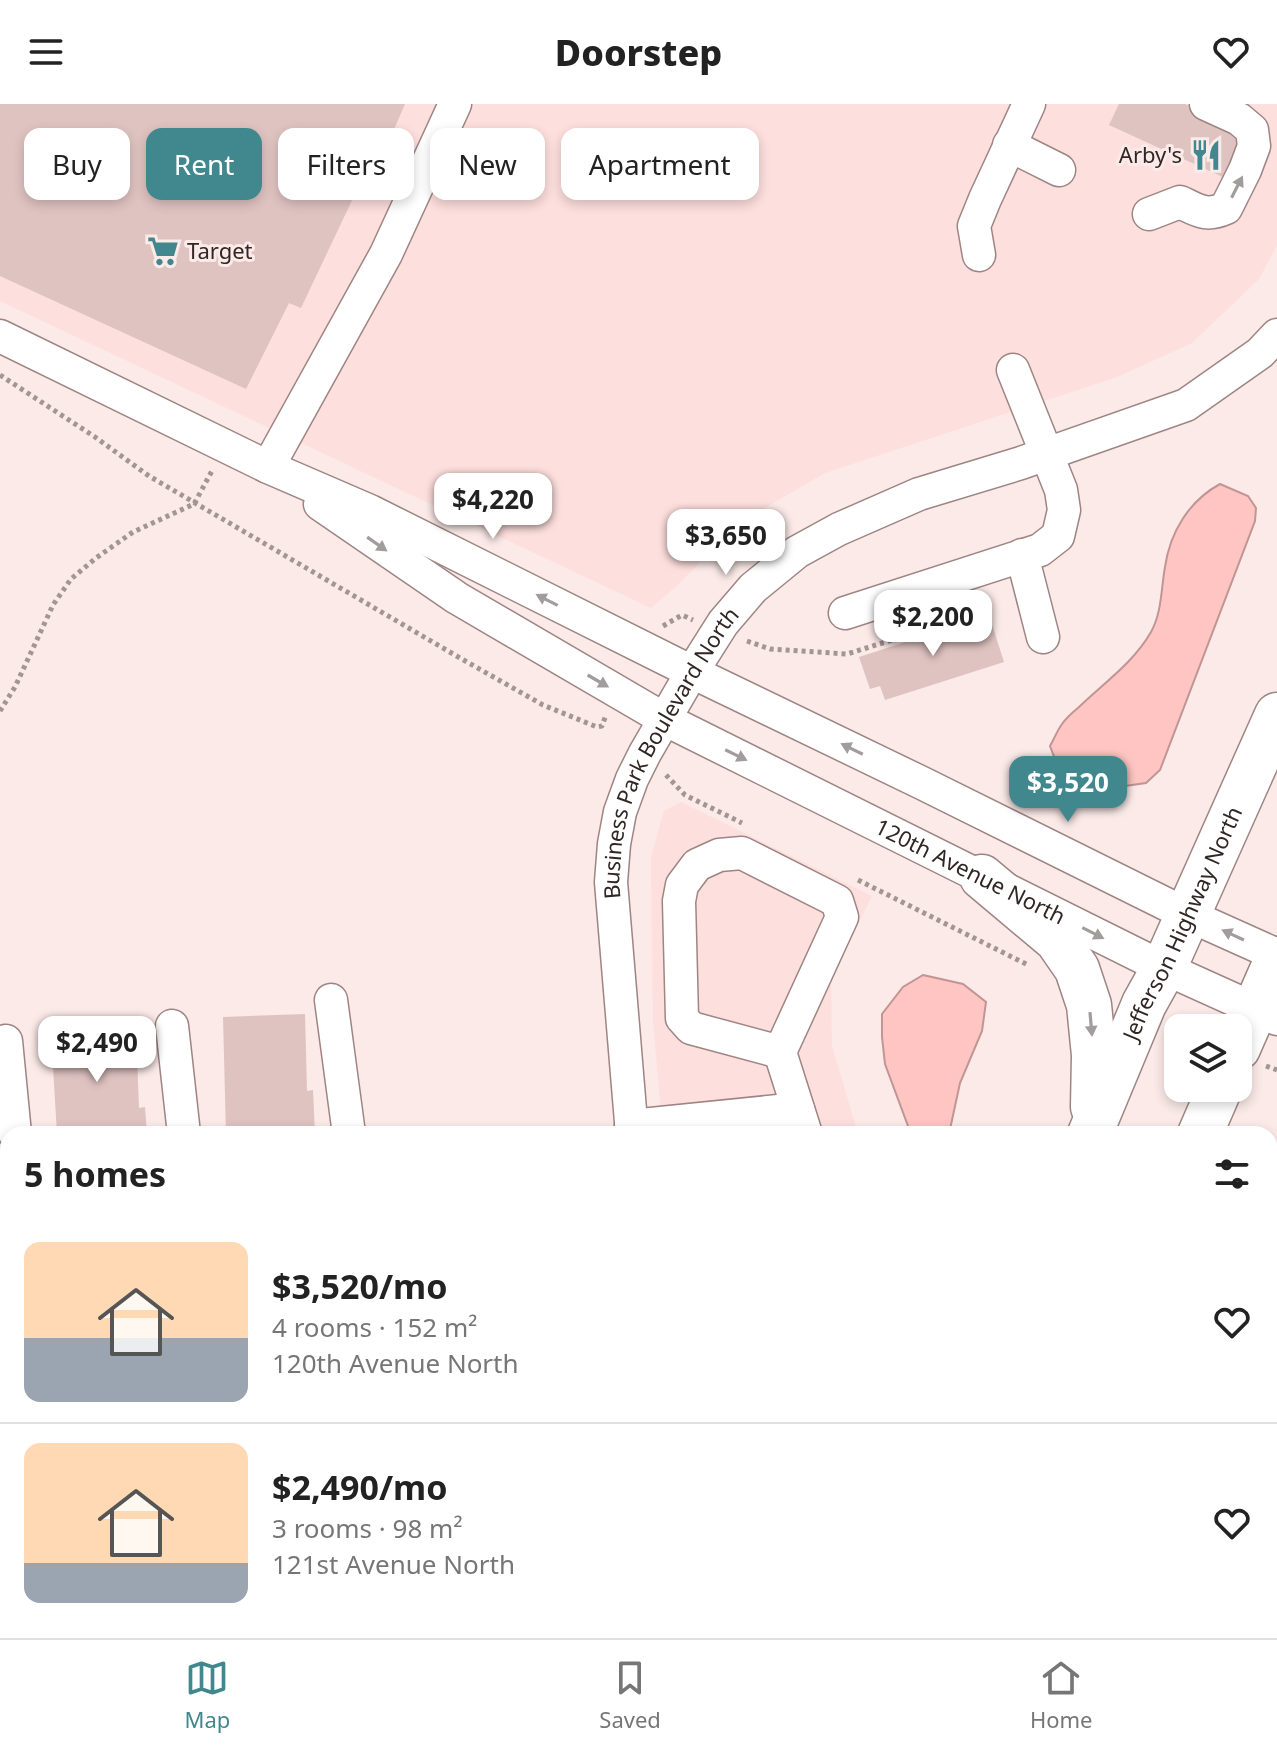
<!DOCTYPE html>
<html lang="en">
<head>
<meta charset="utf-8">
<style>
	:root { --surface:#fff; --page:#f6f6f6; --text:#222; --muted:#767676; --line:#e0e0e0; --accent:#41888e }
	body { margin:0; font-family:"Noto Sans",sans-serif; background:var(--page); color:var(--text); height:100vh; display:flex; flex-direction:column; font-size:30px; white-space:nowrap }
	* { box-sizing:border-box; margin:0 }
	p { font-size:26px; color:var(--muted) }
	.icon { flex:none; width:44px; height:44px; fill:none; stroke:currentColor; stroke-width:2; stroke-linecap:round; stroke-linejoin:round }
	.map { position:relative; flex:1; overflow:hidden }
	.panel { position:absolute; left:0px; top:1022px; width:1278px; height:512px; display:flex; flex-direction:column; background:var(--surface); border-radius:24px 24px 0 0; box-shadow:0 4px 12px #0003 }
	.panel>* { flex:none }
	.guide { position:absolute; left:24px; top:24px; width:800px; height:72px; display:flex; gap:16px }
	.tools { position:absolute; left:1164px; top:910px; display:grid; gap:16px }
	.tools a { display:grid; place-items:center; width:88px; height:88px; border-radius:16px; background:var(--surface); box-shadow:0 4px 12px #0003; font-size:40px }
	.price { position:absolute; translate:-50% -68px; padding:0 18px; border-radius:16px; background:#fff; color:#222; font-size:26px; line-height:52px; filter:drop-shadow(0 2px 4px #0008) }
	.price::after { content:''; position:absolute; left:50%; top:48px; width:24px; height:18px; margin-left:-12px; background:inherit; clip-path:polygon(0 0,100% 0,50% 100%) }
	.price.selected { background:var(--accent); color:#fff }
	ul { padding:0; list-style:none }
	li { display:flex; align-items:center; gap:24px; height:200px; padding:0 24px }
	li+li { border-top:2px solid var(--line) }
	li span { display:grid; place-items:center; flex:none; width:224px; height:160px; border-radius:16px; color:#555 }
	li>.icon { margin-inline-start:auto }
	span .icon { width:96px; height:96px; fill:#fffc; stroke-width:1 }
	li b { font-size:34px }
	h2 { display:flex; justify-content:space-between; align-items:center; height:96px; padding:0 24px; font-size:34px }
	.chip { padding:0 28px; border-radius:16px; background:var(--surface); box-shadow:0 4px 12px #0003; font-size:28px; line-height:72px }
	.chip.selected { background:var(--accent); color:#fff }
	header { display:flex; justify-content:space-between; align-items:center; height:104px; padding:0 24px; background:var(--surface); font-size:36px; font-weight:800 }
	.dock { display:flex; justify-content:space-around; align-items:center; height:112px; border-top:2px solid var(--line); background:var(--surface); font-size:22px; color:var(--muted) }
	.dock a { display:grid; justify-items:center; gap:4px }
	.dock .selected { color:var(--accent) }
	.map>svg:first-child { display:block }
</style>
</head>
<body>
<header><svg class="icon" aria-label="menu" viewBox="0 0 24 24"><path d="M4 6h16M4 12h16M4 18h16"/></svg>Doorstep<svg class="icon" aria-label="heart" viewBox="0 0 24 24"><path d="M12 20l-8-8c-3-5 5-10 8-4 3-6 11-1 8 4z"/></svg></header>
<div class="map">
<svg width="1277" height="1534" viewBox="0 0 1277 1534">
	<rect width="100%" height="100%" fill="#fbeae8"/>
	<g fill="#fddfdd">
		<polygon points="0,0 1277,0 1277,141 1259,175 1192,239 1117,273 825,369 737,420 679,480 651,504 0,197"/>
		<polygon points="681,698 872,792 831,876 832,942 858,1030 663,1030 653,918 651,753 664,707"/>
		<polygon points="1277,1154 1277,1534 1106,1534 1109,1526 1270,1526 1270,1168"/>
		<polygon points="204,1526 680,1526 680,1534 200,1534"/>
	</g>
	<g fill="#fec5c2" stroke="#c09593" stroke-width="2">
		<path d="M1220,380L1248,392L1256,404L1255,417L1160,666L1146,679L1111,684L1055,655L1050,642C1054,635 1057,627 1062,620C1066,614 1073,608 1079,603C1104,579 1134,558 1151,528C1162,508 1161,485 1165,463C1170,428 1189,397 1220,380Z"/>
		<polygon points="923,871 963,880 986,898 982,927 960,979 949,1030 911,1030 885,960 882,933 882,910 903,883"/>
	</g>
	<g fill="#dfc3c1">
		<polygon points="0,0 405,0 385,46 355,90 301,204 289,199 246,285 0,172"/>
		<polygon points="1119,0 1185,0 1246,28 1225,74 1109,21"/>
		<polygon points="989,511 1004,558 885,596 880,582 870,585 859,553"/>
		<polygon points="305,910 307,987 313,986 315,1030 226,1030 223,913"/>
		<polygon points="136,926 139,1004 145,1003 147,1030 57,1030 51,930"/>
		<polygon points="1270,1371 1277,1374 1277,1408 1270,1423"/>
		<polygon points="1270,1429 1277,1433 1277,1513 1270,1510"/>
		<polygon points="296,1526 377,1526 373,1534 292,1534"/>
	</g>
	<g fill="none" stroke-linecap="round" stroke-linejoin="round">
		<defs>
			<g id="minor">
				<polyline points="1009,41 1059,66"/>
				<path d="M1149,110L1180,98C1199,107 1206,113 1226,104L1245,66L1254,42L1252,26L1239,15L1206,0"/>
				<polyline points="979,151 974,122 985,95 1029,0"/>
				<polyline points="0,232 268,363 370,407 692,568 922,679 1188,811 1277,851"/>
				<polyline points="268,363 386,150 455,0"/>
				<path id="s1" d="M320,400L457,494L666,616L1164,864L1277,915"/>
				<polyline points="1022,451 1043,533"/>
				<polyline points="845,509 1040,446 1058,432 1064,406 1061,386 1013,266"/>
				<polyline points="331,896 349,1030"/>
				<polyline points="172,922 184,1030"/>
				<polyline points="6,937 15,1030"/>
				<polyline points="780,948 691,924 682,914 679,797 682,781 697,761 719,751 742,749 837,797 842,813 780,948 806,1030"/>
				<polyline points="631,1022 798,1005"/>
				<path id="s2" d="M632,1030L611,778L614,740L620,708L632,675L645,649L692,568L723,519L753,484L797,448L839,425L919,390L1021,359L1186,301L1260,249L1277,231"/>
				<polyline points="0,1149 8,1147"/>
				<polyline points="1270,1216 1277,1213"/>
				<polyline points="1270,1286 1277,1288"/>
				<polyline points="0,1400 8,1378"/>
				<polyline points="1198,1526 1216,1534"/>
				<polyline points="265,1534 269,1526"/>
				<polyline points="434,1534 438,1526"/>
				<polyline points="539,1534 543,1526"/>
				<polyline points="701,1534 702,1526"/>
				<polyline points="1158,1534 1162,1526"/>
			</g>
			<g id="highway">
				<polyline points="982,773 1057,836 1077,865 1089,901 1094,951 1093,1003"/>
				<polyline points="1238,944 1277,855"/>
				<path id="s3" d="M1090,1030L1144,900L1164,864L1277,611"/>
				<polyline points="1200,1030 1220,984"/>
				<polyline points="859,1534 863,1526"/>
				<polyline points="976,1534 980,1526"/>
			</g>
		</defs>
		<use href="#minor" stroke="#9e8583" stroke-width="35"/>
		<use href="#highway" stroke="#9e8583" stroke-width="47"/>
		<g stroke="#a39594" stroke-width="5" stroke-dasharray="4 4" stroke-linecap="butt">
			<polyline points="0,271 95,333 149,372 460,554 543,601 597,623 602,622 606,611"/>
			<polyline points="663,522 682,511 693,516"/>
			<polyline points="747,537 770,545 847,550 966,513 962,498"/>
			<polyline points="0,607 15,583 53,501 71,475 96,454 133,428 194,400 213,365"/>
			<polyline points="666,671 685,691 742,719"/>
			<polyline points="858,776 1028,861"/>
			<polyline points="1174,917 1185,924"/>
			<polyline points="1266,962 1277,966"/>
			<polyline points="0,1298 4,1284 4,1180 8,1178"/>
			<polyline points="666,1534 668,1526"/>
		</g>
		<use href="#minor" stroke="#fff" stroke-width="32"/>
		<use href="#highway" stroke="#fff" stroke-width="44"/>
	</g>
	<defs><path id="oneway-solid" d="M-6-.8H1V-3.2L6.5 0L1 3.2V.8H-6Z" transform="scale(2)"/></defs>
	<g fill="#a29d9d">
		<use href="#oneway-solid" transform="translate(1237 83) rotate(-63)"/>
		<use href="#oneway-solid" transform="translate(377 440) rotate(35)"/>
		<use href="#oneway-solid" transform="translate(547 496) rotate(-153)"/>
		<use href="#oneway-solid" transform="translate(598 577) rotate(30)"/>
		<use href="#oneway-solid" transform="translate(852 645) rotate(-154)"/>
		<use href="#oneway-solid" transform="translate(736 651) rotate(26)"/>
		<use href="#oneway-solid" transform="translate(1093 829) rotate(27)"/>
		<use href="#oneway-solid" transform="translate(1233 831) rotate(-155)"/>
		<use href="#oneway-solid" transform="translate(1091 920) rotate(85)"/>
	</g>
	<defs>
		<symbol id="restaurant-bare" viewBox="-9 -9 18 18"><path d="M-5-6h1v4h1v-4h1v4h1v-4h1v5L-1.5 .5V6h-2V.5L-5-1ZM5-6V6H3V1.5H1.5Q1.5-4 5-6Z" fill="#41888e" stroke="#fbeae8" stroke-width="2.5" paint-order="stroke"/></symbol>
		<symbol id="supermarket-bare" viewBox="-9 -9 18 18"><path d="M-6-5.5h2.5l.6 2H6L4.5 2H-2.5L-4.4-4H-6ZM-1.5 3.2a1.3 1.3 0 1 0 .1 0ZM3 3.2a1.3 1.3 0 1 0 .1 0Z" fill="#41888e" stroke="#fbeae8" stroke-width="2.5" paint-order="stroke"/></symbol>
	</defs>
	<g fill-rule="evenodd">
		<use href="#restaurant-bare" x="1184" y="29" width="44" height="44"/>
		<use href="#supermarket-bare" x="141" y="125" width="44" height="44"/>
	</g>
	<g text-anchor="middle" stroke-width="6" stroke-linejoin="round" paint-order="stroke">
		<g font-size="22" fill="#302625" stroke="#fbeae8" text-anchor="end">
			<text x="1182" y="59">Arby's</text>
			<text x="187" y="155" text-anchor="start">Target</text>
		</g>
		<g font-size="22" fill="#302625" stroke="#fbeae8">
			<text dy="8" stroke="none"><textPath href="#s2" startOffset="396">Business Park Boulevard North</textPath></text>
			<text dy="8" stroke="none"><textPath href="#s1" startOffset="748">120th Avenue North</textPath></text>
			<text dy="8" stroke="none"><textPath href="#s3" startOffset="230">Jefferson Highway North</textPath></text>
		</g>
	</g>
</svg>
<div class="tools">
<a><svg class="icon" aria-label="layers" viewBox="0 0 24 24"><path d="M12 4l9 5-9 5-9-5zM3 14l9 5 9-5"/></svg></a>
</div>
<b class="price" style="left:493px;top:437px">$4,220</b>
<b class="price" style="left:726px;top:473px">$3,650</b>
<b class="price" style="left:933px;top:554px">$2,200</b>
<b class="price selected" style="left:1068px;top:720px">$3,520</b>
<b class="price" style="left:97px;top:980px">$2,490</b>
<div class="guide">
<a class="chip">Buy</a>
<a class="chip selected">Rent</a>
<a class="chip">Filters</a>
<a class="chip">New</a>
<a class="chip">Apartment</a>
</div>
<section class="panel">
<h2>5 homes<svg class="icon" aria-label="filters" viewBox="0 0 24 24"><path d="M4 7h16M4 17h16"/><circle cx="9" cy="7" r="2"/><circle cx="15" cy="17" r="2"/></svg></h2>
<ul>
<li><span style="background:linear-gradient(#ffd9b3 60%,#9aa5b1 0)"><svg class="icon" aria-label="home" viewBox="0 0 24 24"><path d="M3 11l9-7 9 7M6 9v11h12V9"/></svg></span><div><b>$3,520/mo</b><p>4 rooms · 152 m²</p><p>120th Avenue North</p></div><svg class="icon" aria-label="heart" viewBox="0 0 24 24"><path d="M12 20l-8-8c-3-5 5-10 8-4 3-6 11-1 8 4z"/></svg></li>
<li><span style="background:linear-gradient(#ffd9b3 75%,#9aa5b1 0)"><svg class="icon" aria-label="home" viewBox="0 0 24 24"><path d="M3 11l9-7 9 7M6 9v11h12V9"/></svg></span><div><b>$2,490/mo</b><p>3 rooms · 98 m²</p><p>121st Avenue North</p></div><svg class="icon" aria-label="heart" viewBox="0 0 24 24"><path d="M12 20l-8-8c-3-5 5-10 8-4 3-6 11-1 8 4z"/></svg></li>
</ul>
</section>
</div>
<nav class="dock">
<a class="selected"><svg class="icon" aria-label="map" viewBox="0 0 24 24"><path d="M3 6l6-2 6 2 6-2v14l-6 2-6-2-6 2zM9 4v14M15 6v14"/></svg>Map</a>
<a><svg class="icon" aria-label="saved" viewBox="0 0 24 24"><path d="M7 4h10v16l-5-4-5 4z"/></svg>Saved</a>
<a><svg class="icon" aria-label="home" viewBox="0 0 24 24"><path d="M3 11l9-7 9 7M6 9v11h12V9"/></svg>Home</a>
</nav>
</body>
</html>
